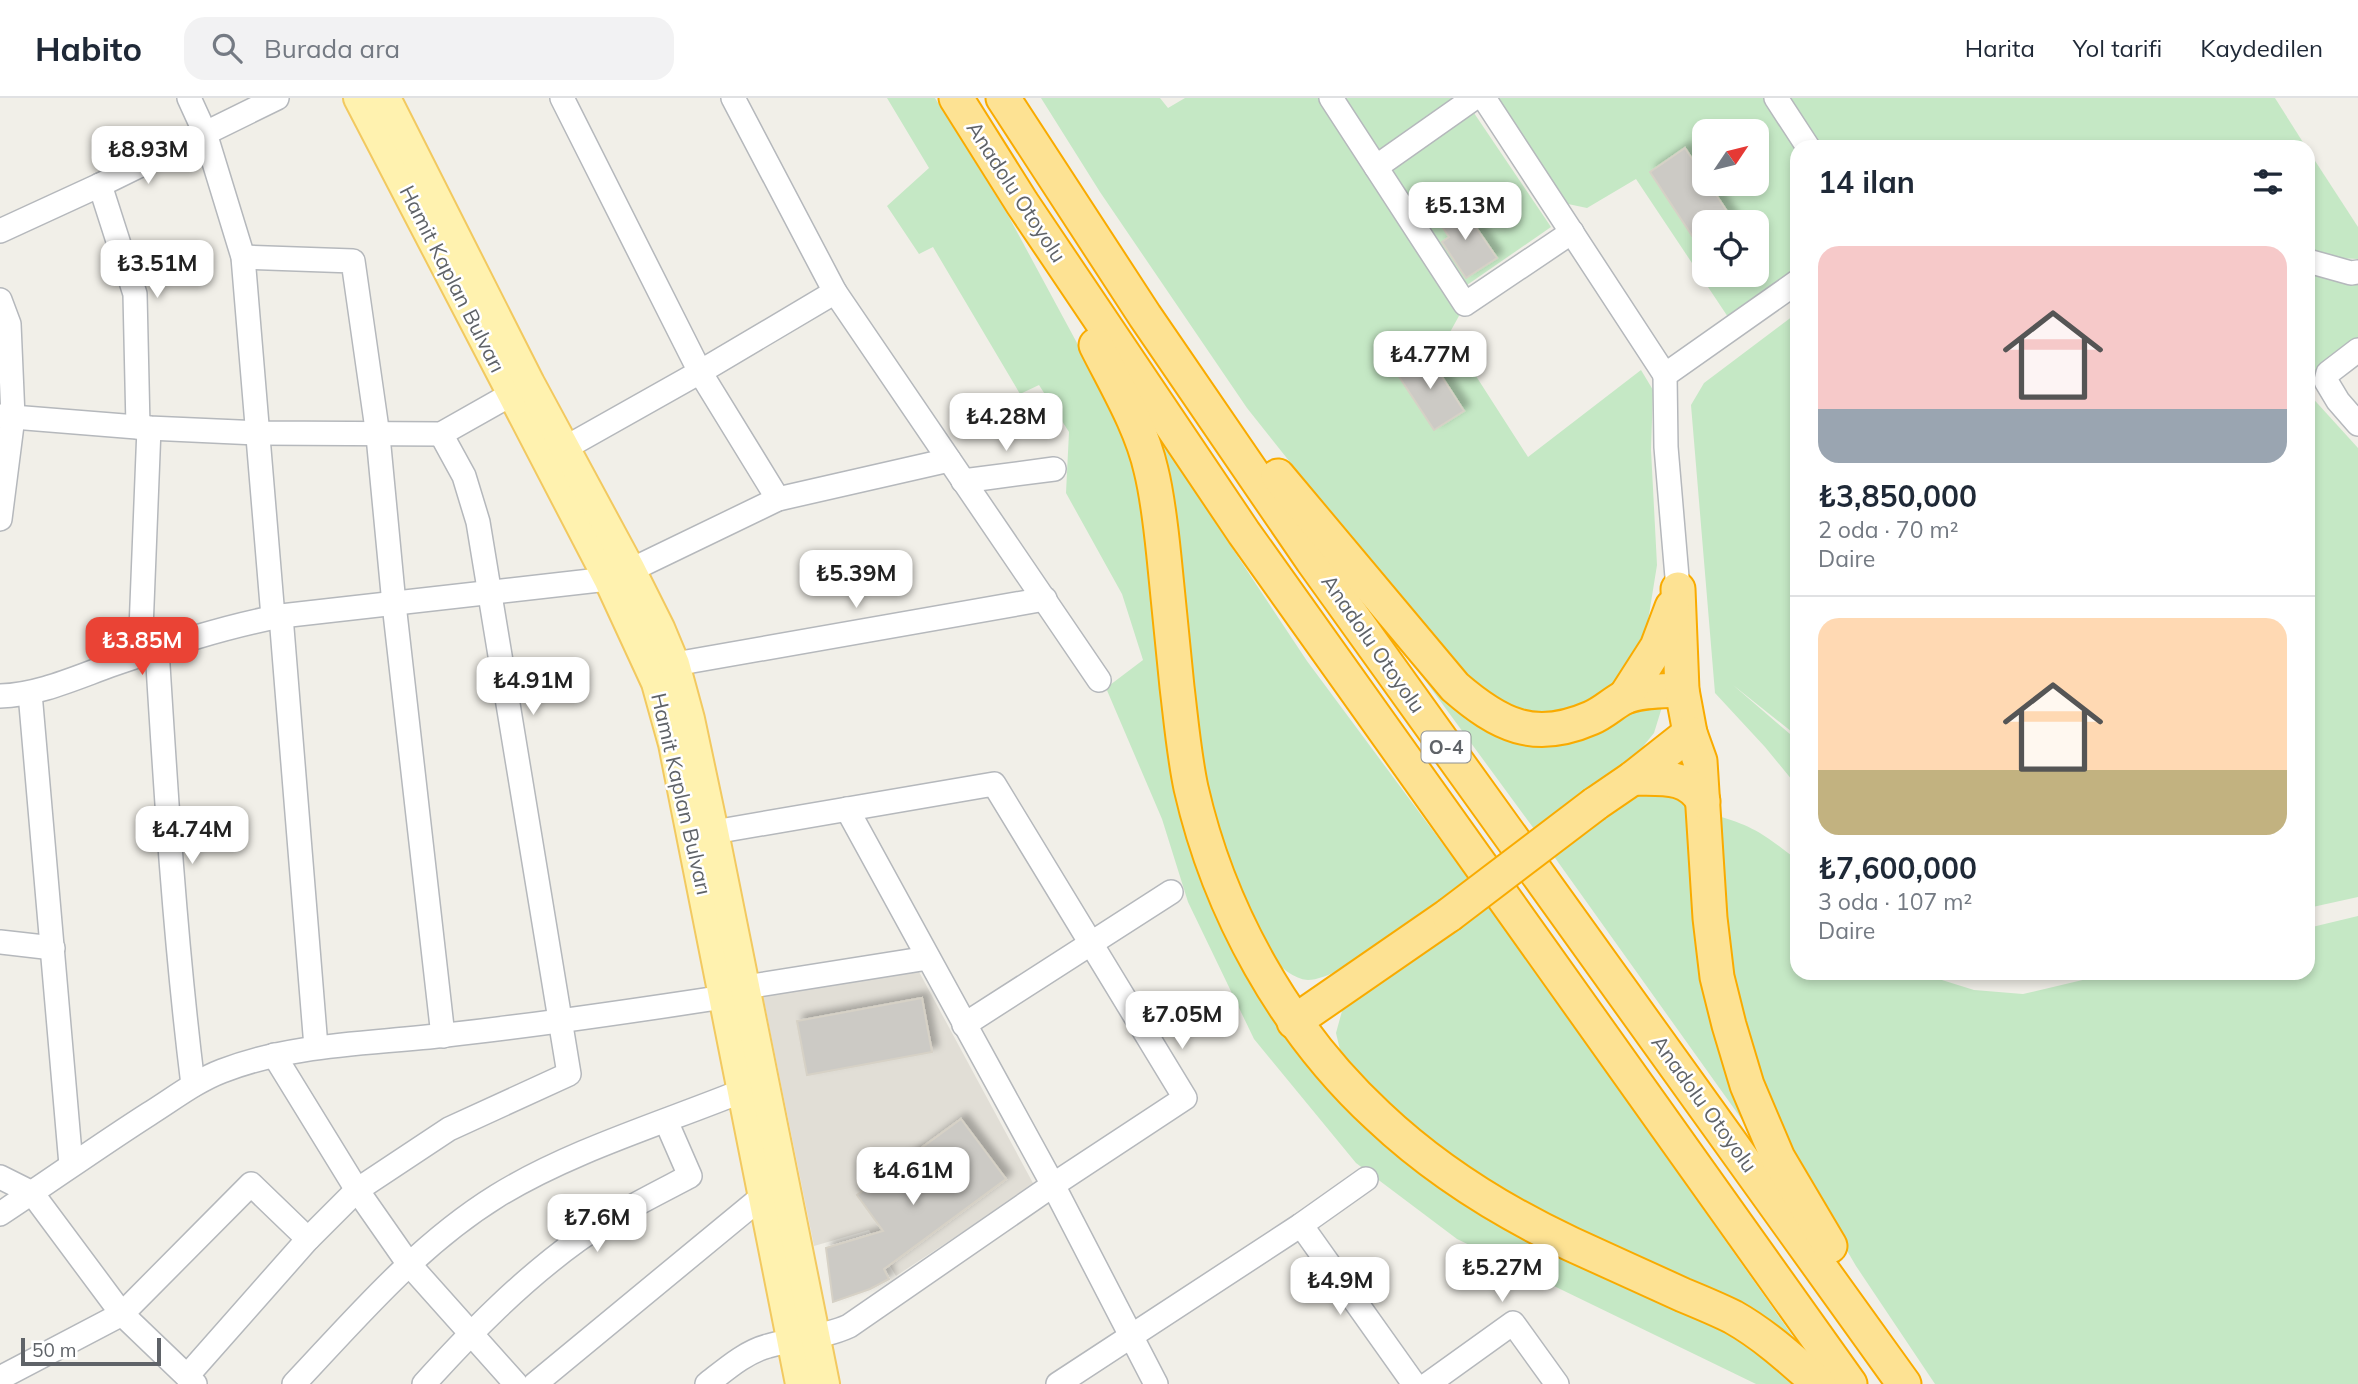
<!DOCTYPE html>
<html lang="tr">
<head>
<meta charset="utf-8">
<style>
	:root { --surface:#fff; --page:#f2f2f3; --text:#1f2937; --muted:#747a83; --line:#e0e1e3; --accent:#ea4335 }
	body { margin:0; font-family:Mulish,sans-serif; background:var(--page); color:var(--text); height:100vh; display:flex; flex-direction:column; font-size:26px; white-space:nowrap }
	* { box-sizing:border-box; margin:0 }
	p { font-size:23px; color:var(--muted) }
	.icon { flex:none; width:38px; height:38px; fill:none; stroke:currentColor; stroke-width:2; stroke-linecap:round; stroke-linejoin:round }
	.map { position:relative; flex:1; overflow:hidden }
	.side { position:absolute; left:1790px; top:42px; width:525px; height:840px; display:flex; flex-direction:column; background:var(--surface); border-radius:21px; box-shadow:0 4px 10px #0003 }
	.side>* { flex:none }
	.needle { width:46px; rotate:55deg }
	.tools { position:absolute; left:1692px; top:21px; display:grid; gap:14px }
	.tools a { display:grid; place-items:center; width:77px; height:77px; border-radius:14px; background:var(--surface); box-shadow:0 4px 10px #0003; font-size:35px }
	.scale { position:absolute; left:21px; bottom:18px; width:140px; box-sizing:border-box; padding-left:7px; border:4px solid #5f6368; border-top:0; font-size:19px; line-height:24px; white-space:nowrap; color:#5f6368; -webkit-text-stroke:5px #fff; paint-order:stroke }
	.price { position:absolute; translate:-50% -60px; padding:0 16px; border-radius:14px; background:#fff; color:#222; font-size:23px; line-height:46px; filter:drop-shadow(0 2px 4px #0008) }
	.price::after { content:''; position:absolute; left:50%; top:42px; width:21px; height:16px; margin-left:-10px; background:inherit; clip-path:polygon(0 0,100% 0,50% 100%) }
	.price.on { background:var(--accent); color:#fff }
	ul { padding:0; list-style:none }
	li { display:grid; align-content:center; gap:14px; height:371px; padding:0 28px }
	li+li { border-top:2px solid var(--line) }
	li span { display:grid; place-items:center; height:217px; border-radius:21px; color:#555 }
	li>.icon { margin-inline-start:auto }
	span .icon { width:126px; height:126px; fill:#fffc; stroke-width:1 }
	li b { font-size:30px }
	h2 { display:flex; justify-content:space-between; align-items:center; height:84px; padding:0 28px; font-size:30px }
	header { display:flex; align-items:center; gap:42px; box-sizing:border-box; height:98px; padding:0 35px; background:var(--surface); border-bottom:2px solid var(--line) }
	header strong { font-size:33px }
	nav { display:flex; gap:38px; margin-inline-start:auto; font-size:24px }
	.search { width:490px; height:63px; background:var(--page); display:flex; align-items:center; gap:18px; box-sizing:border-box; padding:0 24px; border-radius:21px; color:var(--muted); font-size:26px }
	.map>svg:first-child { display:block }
</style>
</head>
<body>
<header>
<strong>Habito</strong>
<div class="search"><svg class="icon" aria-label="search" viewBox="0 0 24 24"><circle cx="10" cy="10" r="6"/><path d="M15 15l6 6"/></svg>Burada ara</div>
<nav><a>Harita</a><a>Yol tarifi</a><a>Kaydedilen</a></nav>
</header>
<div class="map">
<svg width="2358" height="1286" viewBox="0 0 2358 1286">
	<defs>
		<filter id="shadow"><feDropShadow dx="6" dy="-6" stdDeviation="3.5" flood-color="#0004"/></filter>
	</defs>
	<rect width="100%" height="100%" fill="#f1efe8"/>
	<polygon fill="#e1ded6" points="918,872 1034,1087 896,1178 869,1132 814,1148 763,898"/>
	<g fill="#c5e8c5" fill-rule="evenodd">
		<polygon points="887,0 935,0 1009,119 1138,358 1194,739 1384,1037 1718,1224 1807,1286 1756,1286 1457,1141 1356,1065 1254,941 1188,804 1162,721 1106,590 1143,562 1122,496 1066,395 1069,334 1039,287 1020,296 933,149 919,156 887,108 929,70"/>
		<polygon points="1041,0 1160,0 1168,10 1185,0 1320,0 1460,216 1449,236 1528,359 1641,272 1653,292 1651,352 1657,467 1648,523 1640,555 1623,580 1579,610 1545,618 1518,613 1487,600 1454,570 1247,310 1100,94"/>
		<polygon points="1341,0 1457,0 1378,56"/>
		<path d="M1498,0H1764L1797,50V174L1730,222L1636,81L1587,110L1568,106ZM1704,33H1757V86H1704ZM1704,124H1757V177H1704Z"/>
		<polygon points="1790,0 2275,0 2306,49 1822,49"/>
		<polygon points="1474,15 1551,129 1467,187 1393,75 1396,67"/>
		<polygon points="2308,52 2358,129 2358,161 2337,160 2308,150"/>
		<polygon points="2308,174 2358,183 2358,243 2308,280"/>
		<polygon points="1797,215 1797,638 1733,587 1797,642 1797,688 1765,649 1715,595 1691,307 1704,285"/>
		<polygon points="2308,295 2358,350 2358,799 2308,810"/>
		<path d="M1156,335L1307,563L1471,784C1438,806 1343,882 1308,882C1292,881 1279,867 1268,856L1211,724Z"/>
		<polygon points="1383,525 1459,613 1481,630 1505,642 1528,645 1619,612 1662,609 1654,635 1632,662 1537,735"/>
		<polygon points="1668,689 1695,711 1721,951 1743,1023 1553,757 1638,695"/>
		<path d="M1717,718C1753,727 1769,740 1797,762V875H1926L1929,878L1974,892L2023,896L2112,875H2308V830L2358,818V1286H1935L1856,1168L1804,1079L1761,974L1737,897L1725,822Z"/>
		<polygon points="1488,807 1775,1213 1803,1253 1526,1110 1454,1065 1389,1013 1341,956 1336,935 1342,913 1358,896"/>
	</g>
	<g fill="#cccac5" stroke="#d6d1c6" stroke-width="2" filter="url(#shadow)">
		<polygon points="1685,50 1704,79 1704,86 1709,86 1734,124 1704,124 1704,156 1650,74"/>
		<polygon points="1460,106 1497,160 1466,180 1442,144 1449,139 1437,121"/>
		<polygon points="1426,254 1464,313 1434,332 1396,274"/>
		<polygon points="922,900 932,954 807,977 797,923"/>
		<polygon points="961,1021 1006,1081 884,1171 889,1181 870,1191 833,1204 826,1150 883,1133 857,1097"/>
	</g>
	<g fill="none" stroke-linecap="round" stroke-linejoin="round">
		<defs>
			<g id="minor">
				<polyline points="189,0 205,35 243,159 273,519"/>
				<polyline points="562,0 700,274 778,401"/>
				<polyline points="733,0 835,194 1099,582"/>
				<polyline points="1331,0 1465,206 1572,134"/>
				<polyline points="1484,0 1665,277"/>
				<polyline points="1776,0 1808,49"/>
				<polyline points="1376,69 1474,0"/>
				<polyline points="100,87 135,196 138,329"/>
				<polyline points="0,133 100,87 277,0"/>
				<polyline points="243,159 353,163 378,338 394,506 443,938"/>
				<polyline points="2308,163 2351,175 2358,174"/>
				<polyline points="0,202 9,226 13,319 0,421"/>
				<polyline points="2358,252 2328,275 2326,283 2338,303 2358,326"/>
				<polyline points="0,318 149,330 259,335 441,336 526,288"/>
				<polyline points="565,350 700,274 835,194"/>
				<polyline points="963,383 1054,371"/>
				<polyline points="1678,491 1666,349 1665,277 1797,184"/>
				<polyline points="281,518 316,949"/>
				<path d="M157,551C166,697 175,842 193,987"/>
				<polyline points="140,557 149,330"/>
				<polyline points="675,566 1045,501"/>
				<polyline points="30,595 71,1067"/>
				<path d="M0,598C39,597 77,579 114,566C169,547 223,529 281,518L608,481L631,472L778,401L949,362"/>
				<polyline points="847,711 1053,1087 1156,1286"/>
				<polyline points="0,844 53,850"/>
				<polyline points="964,927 1171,794"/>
				<polyline points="274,957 357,1092 408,1165 516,1286"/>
				<polyline points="0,1079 32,1095 122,1216 195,1286"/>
				<path d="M0,1116C50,1083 99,1048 149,1016C173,1001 196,983 222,973C294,945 371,946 446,937C539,927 632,913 724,899L746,889L928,860"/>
				<polyline points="1301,1127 1414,1286"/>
				<polyline points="187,1278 308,1141 357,1092 449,1031 569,976 478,424 464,378 441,336"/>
				<polyline points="0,1280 122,1216 251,1086 308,1141"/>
				<path d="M294,1286C358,1218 418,1147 497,1098C570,1053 663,1025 742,993"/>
				<path d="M424,1286C471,1234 521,1183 578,1142C613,1117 652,1098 690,1078L666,1023"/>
				<polyline points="535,1286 764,1097"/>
				<path d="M707,1286C725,1272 745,1254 768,1248C795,1240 823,1240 849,1228L1053,1087L1185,1000L994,686L714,734"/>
				<polyline points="1058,1286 1301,1127 1366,1081"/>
				<polyline points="1428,1286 1513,1225 1557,1286"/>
			</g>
			<g id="major">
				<polyline points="358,0 608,481 656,585 673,646 800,1286"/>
				<polyline points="386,0 530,285 631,472 660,530 675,566 690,621 714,734 825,1286"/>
			</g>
			<g id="highway">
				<polyline points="956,0 1022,105 1244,435 1850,1286"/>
				<polyline points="1003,0 1145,218 1312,462 1904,1286"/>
				<path d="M1096,247C1116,287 1141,328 1151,372C1158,400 1161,430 1164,459C1168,503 1173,546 1177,589C1181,622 1184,657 1191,690C1219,813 1285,932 1378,1018C1434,1071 1501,1113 1571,1146C1608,1163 1646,1180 1683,1197C1700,1204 1717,1211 1733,1219C1765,1237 1792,1262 1819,1286"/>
				<path d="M1278,378L1455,589C1499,627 1534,645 1591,620C1603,615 1612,606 1623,600C1640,592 1664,593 1682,592"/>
				<polyline points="1678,491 1682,592 1690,635 1700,663 1710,820 1717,879 1729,927 1747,987 1778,1060 1830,1148"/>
				<polyline points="1625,599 1657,549 1672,509"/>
				<path d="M1633,680C1661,681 1687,676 1703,703"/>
				<polyline points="1595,706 1633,680 1690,635"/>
				<polyline points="1294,924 1449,817"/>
			</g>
		</defs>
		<use href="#minor" stroke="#b5b8bc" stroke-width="26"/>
		<use href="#major" stroke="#f2c960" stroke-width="32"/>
		<use href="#highway" stroke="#f9ab00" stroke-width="37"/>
		<use href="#minor" stroke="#fff" stroke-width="23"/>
		<use href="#major" stroke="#fff2af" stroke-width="28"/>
		<use href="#highway" stroke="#fde293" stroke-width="33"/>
		<defs>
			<polyline id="highway-bridge" points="1449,817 1595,706"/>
		</defs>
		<use href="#highway-bridge" stroke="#f9ab00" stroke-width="37" stroke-linecap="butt"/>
		<use href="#highway-bridge" stroke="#fde293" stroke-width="33"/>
	</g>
	<g text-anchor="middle" stroke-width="5" stroke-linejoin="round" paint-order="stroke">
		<rect fill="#fff" stroke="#8f9295" stroke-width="2" x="1421.5" y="633.5" width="49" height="31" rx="5"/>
		<g font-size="19" font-weight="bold" fill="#5f6368">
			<text x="1446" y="656">O-4</text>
		</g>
		<g font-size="21" fill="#5f6368" stroke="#fff">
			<text transform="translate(1016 94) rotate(57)" y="7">Anadolu Otoyolu</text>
			<text transform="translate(452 181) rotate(63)" y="7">Hamit Kaplan Bulvarı</text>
			<text transform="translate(1373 546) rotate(55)" y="7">Anadolu Otoyolu</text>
			<text transform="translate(681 696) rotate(77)" y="7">Hamit Kaplan Bulvarı</text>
			<text transform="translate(1704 1006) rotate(54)" y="7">Anadolu Otoyolu</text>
		</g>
	</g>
</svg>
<div class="tools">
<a><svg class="needle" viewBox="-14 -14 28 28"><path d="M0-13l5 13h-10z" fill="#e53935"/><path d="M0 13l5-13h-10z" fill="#747a83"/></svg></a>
<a><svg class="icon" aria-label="locate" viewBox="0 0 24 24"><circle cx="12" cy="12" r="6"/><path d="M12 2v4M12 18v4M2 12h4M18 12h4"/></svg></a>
</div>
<div class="scale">50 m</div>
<b class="price" style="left:148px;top:88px">₺8.93M</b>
<b class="price" style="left:1465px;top:144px">₺5.13M</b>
<b class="price" style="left:157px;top:202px">₺3.51M</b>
<b class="price" style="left:1430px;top:293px">₺4.77M</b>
<b class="price" style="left:1006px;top:355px">₺4.28M</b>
<b class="price" style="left:856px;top:512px">₺5.39M</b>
<b class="price on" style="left:142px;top:579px">₺3.85M</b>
<b class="price" style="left:533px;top:619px">₺4.91M</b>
<b class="price" style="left:192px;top:768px">₺4.74M</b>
<b class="price" style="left:1182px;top:953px">₺7.05M</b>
<b class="price" style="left:913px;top:1109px">₺4.61M</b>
<b class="price" style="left:597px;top:1156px">₺7.6M</b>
<b class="price" style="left:1502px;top:1206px">₺5.27M</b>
<b class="price" style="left:1340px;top:1219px">₺4.9M</b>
<section class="side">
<h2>14 ilan<svg class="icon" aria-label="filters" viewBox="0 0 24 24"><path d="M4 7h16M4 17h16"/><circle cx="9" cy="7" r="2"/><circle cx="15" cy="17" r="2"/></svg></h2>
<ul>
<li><span style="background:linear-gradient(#f6c9c9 75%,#9aa5b1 0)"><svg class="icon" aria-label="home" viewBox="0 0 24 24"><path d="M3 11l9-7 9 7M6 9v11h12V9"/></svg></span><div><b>₺3,850,000</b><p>2 oda · 70 m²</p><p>Daire</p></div></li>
<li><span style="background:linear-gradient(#ffd9b3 70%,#c2b280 0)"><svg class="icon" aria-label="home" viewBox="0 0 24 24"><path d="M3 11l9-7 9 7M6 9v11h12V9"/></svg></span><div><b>₺7,600,000</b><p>3 oda · 107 m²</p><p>Daire</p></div></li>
</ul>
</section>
</div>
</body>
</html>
